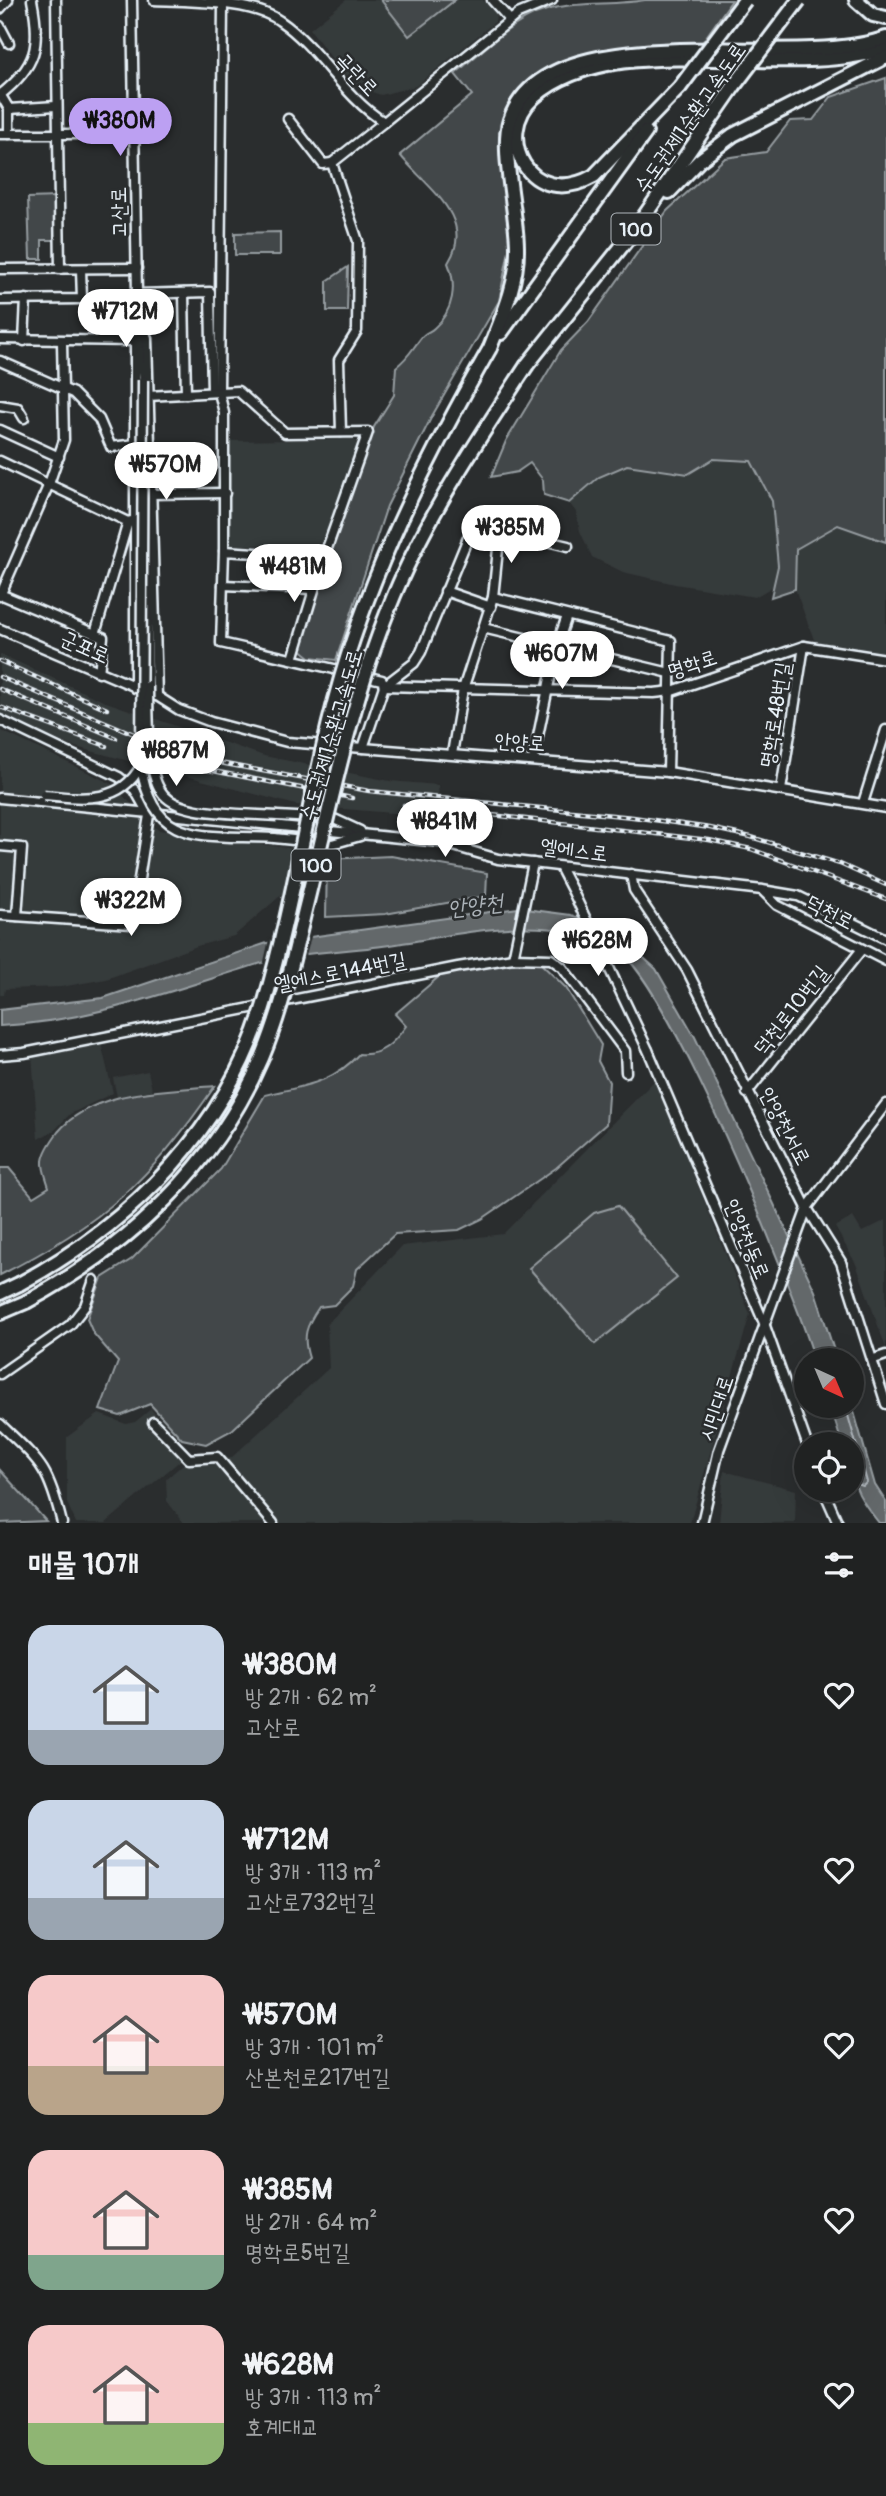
<!DOCTYPE html>
<html lang="ko">
<head>
<meta charset="utf-8">
<style>
	:root { --surface:#202222; --page:#282a2a; --text:#f1f3f6; --muted:#a2a4a5; --line:#3d3f40; --accent:#bca0f2 }
	body { margin:0; font-family:Pangolin,"Poor Story",sans-serif; background:var(--page); color:var(--text); height:100vh; display:flex; flex-direction:column; font-size:26px; white-space:nowrap }
	* { box-sizing:border-box; margin:0 }
	p { font-size:23px; color:var(--muted) }
	.icon { flex:none; width:38px; height:38px; fill:none; stroke:currentColor; stroke-width:2; stroke-linecap:round; stroke-linejoin:round }
	.map { position:relative; height:1523px; overflow:hidden }
	.drawer { display:flex; flex-direction:column; background:var(--surface); flex:1 }
	.drawer>* { flex:none }
	.needle { width:46px; rotate:136deg }
	.fabs { position:absolute; left:794px; top:1348px; display:grid; gap:14px }
	.fabs a { display:grid; place-items:center; width:70px; height:70px; border-radius:50%; background:var(--surface); box-shadow:0 7px 28px #0002,0 0 0 2px var(--line); font-size:35px }
	.price { position:absolute; translate:-50% -60px; padding:0 16px; border-radius:24px; background:#fff; color:#222; font-size:23px; line-height:46px; filter:drop-shadow(0 2px 4px #0008) }
	.price::after { content:''; position:absolute; left:50%; top:42px; width:21px; height:16px; margin-left:-10px; background:inherit; clip-path:polygon(0 0,100% 0,50% 100%) }
	.price.active { background:var(--accent); color:#111 }
	ul { padding:0; list-style:none }
	li { display:flex; align-items:center; gap:21px; height:175px; padding:0 28px }
	li span { display:grid; place-items:center; flex:none; width:196px; height:140px; border-radius:21px; color:#555 }
	li>.icon { margin-inline-start:auto }
	span .icon { width:84px; height:84px; fill:#fffc; stroke-width:1 }
	li b { font-size:30px }
	h2 { display:flex; justify-content:space-between; align-items:center; height:84px; padding:0 28px; font-size:30px }
	.map>svg:first-child { display:block }
</style>
</head>
<body>
<div class="map">
<svg width="886" height="1523" viewBox="0 0 886 1523">
	<rect width="100%" height="100%" fill="#2a2d2e"/>
	<filter id="ink" filterUnits="userSpaceOnUse"><feTurbulence type="fractalNoise" baseFrequency=".0143" numOctaves="2"/><feDisplacementMap in="SourceGraphic" scale="14" xChannelSelector="R" yChannelSelector="G"/><feConvolveMatrix kernelMatrix="1 2 1 2 8 2 1 2 1" color-interpolation-filters="sRGB"/></filter>
	<g filter="url(#ink)">
		<g fill="#363a3b">
			<polygon points="346,0 483,0 496,14 495,22 416,86 381,95 357,87 341,71 310,29"/>
			<polygon points="353,439 359,444 359,448 324,546 228,545 229,441"/>
			<polygon points="713,459 751,461 772,501 778,566 774,586 755,597 675,584 623,572 592,557 580,531 576,512 569,503 599,477 627,465 688,474"/>
			<polygon points="838,525 886,542 886,657 816,645 795,589 796,549"/>
			<polygon points="0,654 103,701 264,756 390,781 438,785 440,817 296,805 72,746 0,716"/>
			<polygon points="0,730 110,783 158,830 296,849 286,891 234,936 197,946 106,979 61,987 5,989 4,995 0,995"/>
			<polygon points="100,1039 113,1093 70,1114 55,1130 38,1139 32,1053"/>
			<polygon points="148,1071 152,1090 117,1097 113,1078"/>
			<polygon points="655,1080 750,1314 690,1523 184,1523 167,1501 166,1479 189,1459 231,1458 329,1368 327,1324 402,1246 503,1234"/>
			<polygon points="853,1217 862,1232 886,1220 886,1348 856,1264 835,1227"/>
			<polygon points="151,1409 188,1454 106,1523 76,1523 67,1503 67,1437 99,1414 126,1424 135,1422"/>
			<polygon points="724,1471 796,1490 795,1523 719,1523"/>
		</g>
		<g fill="#424648" stroke="#959ca0" stroke-width="2">
			<polygon points="381,0 455,0 409,36"/>
			<path d="M645,0H732L701,44L603,51L571,58L546,69L516,94L499,132L511,240L499,301L432,416L387,506L336,660L310,657L300,649L328,555L354,482L374,427L394,395L396,367C409,357 412,349 421,338C424,333 430,332 434,328C454,311 457,285 448,263C477,218 426,187 400,155L472,95L455,74C485,49 519,13 559,7C587,2 617,5 645,0Z"/>
			<polygon points="886,78 886,542 838,525 796,549 795,589 771,597 778,566 772,501 751,461 713,459 688,474 627,465 599,477 569,503 544,495 543,480 530,463 517,472 491,477 506,441 561,350 588,322 667,211 725,158 766,152 790,121 813,120 831,97"/>
			<polygon points="57,197 58,240 42,240 42,259 30,259 28,198"/>
			<polygon points="280,232 280,255 235,255 235,233"/>
			<polygon points="348,267 347,311 327,311 327,281"/>
			<polygon points="391,856 487,873 486,896 385,914 326,917 327,859"/>
			<path d="M532,955L566,988L601,1045L598,1061L609,1082L606,1124L556,1168L482,1219L459,1230L395,1234L357,1269L353,1286L334,1305L319,1307C306,1326 302,1336 309,1358L232,1430L206,1444L182,1439L150,1404L120,1416L100,1410L118,1362L93,1333L87,1319L102,1278L132,1259L221,1169L265,1095C302,1086 332,1084 359,1054C381,1056 393,1044 406,1026L395,1014L448,969Z"/>
			<path d="M215,1086C151,1180 102,1224 0,1275V1168H9L33,1197L49,1187C47,1180 42,1168 43,1161C44,1151 52,1140 58,1132C94,1089 163,1091 215,1086Z"/>
			<polygon points="618,1206 677,1278 595,1344 529,1268 594,1213"/>
			<polygon points="0,1470 46,1521 0,1523"/>
		</g>
		<g fill="#63686b" stroke="#989fa3" stroke-width="2">
			<path d="M518,908L571,915L614,931L656,969L695,1037L815,1291L837,1360H815C794,1292 665,969 611,945C536,909 452,938 374,947C339,952 299,952 265,962C175,989 95,1021 0,1026V1010L103,998L267,943Z"/>
			<path d="M830,1405H852L875,1485L886,1502V1523H879C853,1490 852,1485 852,1444H842Z"/>
		</g>
		<polygon fill="#2a2d2e" points="312,933 305,960 263,966 269,939"/>
		<g fill="none" stroke-linecap="round" stroke-linejoin="round">
			<polyline stroke="#b3bac0" stroke-width="2" points="845,1405 867,1482 863,1486 852,1482"/>
			<defs>
				<g id="minor">
					<polyline points="56,0 60,269"/>
					<polyline points="132,0 137,294 144,385"/>
					<path d="M154,0C189,2 251,0 280,21C320,48 342,96 384,122L518,14L552,0"/>
					<polyline points="492,0 510,20"/>
					<polyline points="223,5 219,392 224,413 224,551"/>
					<polyline points="0,9 8,0"/>
					<polyline points="0,26 9,43"/>
					<polyline points="0,94 9,109 56,106"/>
					<path d="M0,95C37,66 41,45 32,0"/>
					<polyline points="9,109 9,134"/>
					<polyline points="288,119 323,164 332,163"/>
					<polyline points="0,134 134,134"/>
					<polyline points="0,269 137,268"/>
					<polyline points="184,293 186,394"/>
					<polyline points="137,294 210,292 212,392"/>
					<polyline points="0,300 82,299 81,269"/>
					<polyline points="141,323 147,338 157,696"/>
					<polyline points="0,339 135,341"/>
					<polyline points="24,341 26,299"/>
					<polyline points="0,361 73,393 99,419 111,447 136,444"/>
					<polyline points="148,396 238,391 285,433 368,432 324,557 293,659"/>
					<polyline points="0,405 18,408 24,418"/>
					<polyline points="0,430 59,457"/>
					<polyline points="341,432 339,360 357,331 358,241 332,163 384,122"/>
					<polyline points="0,461 128,522"/>
					<polyline points="151,494 225,493"/>
					<polyline points="146,496 148,686"/>
					<polyline points="324,557 224,551 221,643 382,680 384,686"/>
					<polyline points="223,585 313,589"/>
					<polyline points="445,591 491,607"/>
					<polyline points="0,594 95,634"/>
					<polyline points="0,596 49,484 64,440 62,342"/>
					<polyline points="493,597 671,641 668,772"/>
					<polyline points="483,628 493,597 500,530"/>
					<polyline points="0,629 157,696 179,710 211,722 287,742 668,772 886,808"/>
					<polyline points="99,673 103,637 95,634 128,522 136,520"/>
					<polyline points="384,686 654,693 672,691 804,646 886,659"/>
					<polyline points="384,686 414,663 421,652 472,528 478,525 568,546"/>
					<polyline points="135,688 135,338"/>
					<polyline points="0,720 119,777 135,790 149,815 132,924 0,915"/>
					<polyline points="363,748 384,686"/>
					<polyline points="452,754 463,689 483,628 670,673"/>
					<polyline points="533,760 557,645 567,616"/>
					<polyline points="781,790 804,646"/>
					<polyline points="0,798 440,842 498,859 762,890 798,896 886,939"/>
					<polyline points="863,803 886,730"/>
					<polyline points="277,816 334,819 360,831"/>
					<polyline points="274,838 332,844 360,836"/>
					<polyline points="0,846 22,848 17,916"/>
					<polyline points="560,867 574,894"/>
					<polyline points="631,874 634,890 687,970 807,1208 841,1262 886,1404"/>
					<polyline points="762,890 777,905 886,961"/>
					<polyline points="513,958 533,863"/>
					<polyline points="648,1050 764,1323 807,1444"/>
					<polyline points="0,1055 24,1053 458,967 513,958 551,959 562,967 625,1051 626,1072"/>
					<polyline points="747,1093 862,949"/>
					<polyline points="874,1359 886,1355"/>
					<polyline points="0,1374 70,1325 85,1306 94,1280"/>
					<polyline points="153,1422 189,1459 217,1457 273,1523"/>
					<path d="M0,1424C41,1463 48,1466 62,1523"/>
					<polyline points="823,1489 838,1523"/>
					<polyline points="702,1523 719,1450 807,1208 886,1104"/>
				</g>
				<g id="highway">
					<polyline points="856,0 873,15 886,18"/>
					<path d="M680,87L594,176C529,212 492,135 534,97C615,25 785,83 886,48"/>
					<polyline points="669,192 700,160 733,135 886,57"/>
					<polyline points="501,333 646,132"/>
					<path d="M490,348C503,315 518,282 517,247C517,213 500,149 510,120C547,9 795,72 886,38"/>
					<polyline points="527,365 634,231 734,86"/>
					<polyline points="0,1293 19,1284"/>
					<polyline points="0,1313 26,1302"/>
				</g>
			</defs>
			<use href="#minor" stroke="#e8f1f8" stroke-width="13"/>
			<use href="#highway" stroke="#e8f1f8" stroke-width="18"/>
			<use href="#minor" stroke="#2a2d2e" stroke-width="8"/>
			<use href="#highway" stroke="#2a2d2e" stroke-width="12"/>
			<defs>
				<g id="rail">
					<polyline points="0,661 107,709"/>
					<polyline points="0,677 188,757 369,791 633,817 710,828 751,837 840,864 886,885"/>
					<polyline points="0,689 116,738"/>
					<polyline points="0,707 106,746"/>
					<polyline points="208,770 352,798"/>
					<polyline points="404,805 709,840 751,849 886,899"/>
				</g>
			</defs>
			<use href="#rail" stroke="#e8f1f8" stroke-width="4.5"/>
			<use href="#rail" stroke="#2a2d2e" stroke-width="2" stroke-dasharray="5" stroke-linecap="butt"/>
			<defs>
				<g id="minor-bridge">
					<path d="M143,380L141,766C153,849 207,834 274,838"/>
					<path d="M148,686C149,816 152,809 277,816"/>
					<path d="M44,795C83,799 120,804 141,766"/>
					<polyline points="574,894 648,1050"/>
				</g>
				<g id="highway-bridge">
					<polyline points="734,86 799,0"/>
					<polyline points="680,87 745,0"/>
					<path d="M19,1284C132,1223 228,1127 265,1001C298,888 312,770 347,658C382,548 433,448 490,348"/>
					<path d="M26,1302C129,1247 216,1166 262,1058C282,1010 293,960 305,910C330,809 350,705 389,608C423,521 476,443 527,365"/>
				</g>
			</defs>
			<use href="#minor-bridge" stroke="#e8f1f8" stroke-width="13" stroke-linecap="butt"/>
			<use href="#highway-bridge" stroke="#e8f1f8" stroke-width="18" stroke-linecap="butt"/>
			<use href="#minor-bridge" stroke="#2a2d2e" stroke-width="8"/>
			<use href="#highway-bridge" stroke="#2a2d2e" stroke-width="12"/>
		</g>
	</g>
	<g text-anchor="middle" stroke-width="5" stroke-linejoin="round" paint-order="stroke">
		<g fill="#2a2d2e" stroke="#afb6bb" stroke-width="2">
			<rect x="611.5" y="213.5" width="49" height="31" rx="5"/>
			<rect x="291.5" y="849.5" width="49" height="31" rx="5"/>
		</g>
		<g font-size="19" font-weight="bold" fill="#e8f1f8">
			<text x="636" y="236">100</text>
			<text x="316" y="872">100</text>
		</g>
		<g font-size="21" fill="#e8f1f8" stroke="#2a2d2e">
			<text transform="translate(357 74) rotate(47)" y="7">곡란로</text>
			<text transform="translate(690 118) rotate(-55)" y="7">수도권제1순환고속도로</text>
			<text transform="translate(119 212) rotate(-91)" y="7">고산로</text>
			<text transform="translate(85 647) rotate(24)" y="7">군포로</text>
			<text transform="translate(692 664) rotate(-18)" y="7">명학로</text>
			<text transform="translate(775 715) rotate(-81)" y="7">명학로48번길</text>
			<text transform="translate(331 735) rotate(-74)" y="7">수도권제1순환고속도로</text>
			<text transform="translate(520 742) rotate(4)" y="7">안양로</text>
			<text transform="translate(574 850) rotate(7)" y="7">엘에스로</text>
			<text transform="translate(830 912) rotate(27)" y="7">덕천로</text>
			<text transform="translate(340 972) rotate(-11)" y="7">엘에스로144번길</text>
			<text transform="translate(791 1010) rotate(-52)" y="7">덕천로10번길</text>
			<text transform="translate(785 1126) rotate(62)" y="7">안양천서로</text>
			<text transform="translate(747 1239) rotate(67)" y="7">안양천동로</text>
			<text transform="translate(716 1408) rotate(-71)" y="7">시민대로</text>
		</g>
		<g font-size="23" font-style="italic" fill="#acb3b9" stroke="#2a2d2e">
			<text transform="translate(475 905) rotate(-7)" y="8">안양천</text>
		</g>
	</g>
</svg>
<div class="fabs">
<a><svg class="needle" viewBox="-14 -14 28 28"><path d="M0-13l5 13h-10z" fill="#e53935"/><path d="M0 13l5-13h-10z" fill="#a2a4a5"/></svg></a>
<a><svg class="icon" aria-label="locate" viewBox="0 0 24 24"><circle cx="12" cy="12" r="6"/><path d="M12 2v4M12 18v4M2 12h4M18 12h4"/></svg></a>
</div>
<b class="price active" style="left:120px;top:158px">₩380M</b>
<b class="price" style="left:126px;top:349px">₩712M</b>
<b class="price" style="left:166px;top:502px">₩570M</b>
<b class="price" style="left:511px;top:565px">₩385M</b>
<b class="price" style="left:294px;top:604px">₩481M</b>
<b class="price" style="left:562px;top:691px">₩607M</b>
<b class="price" style="left:176px;top:788px">₩887M</b>
<b class="price" style="left:445px;top:859px">₩841M</b>
<b class="price" style="left:131px;top:938px">₩322M</b>
<b class="price" style="left:598px;top:978px">₩628M</b>
</div>
<section class="drawer">
<h2>매물 10개<svg class="icon" aria-label="filters" viewBox="0 0 24 24"><path d="M4 7h16M4 17h16"/><circle cx="9" cy="7" r="2"/><circle cx="15" cy="17" r="2"/></svg></h2>
<ul>
<li><span style="background:linear-gradient(#c9d6e8 75%,#9aa5b1 0)"><svg class="icon" aria-label="home" viewBox="0 0 24 24"><path d="M3 11l9-7 9 7M6 9v11h12V9"/></svg></span><div><b>₩380M</b><p>방 2개 · 62 m²</p><p>고산로</p></div><svg class="icon" aria-label="heart" viewBox="0 0 24 24"><path d="M12 20l-8-8c-3-5 5-10 8-4 3-6 11-1 8 4z"/></svg></li>
<li><span style="background:linear-gradient(#c9d6e8 70%,#9aa5b1 0)"><svg class="icon" aria-label="home" viewBox="0 0 24 24"><path d="M3 11l9-7 9 7M6 9v11h12V9"/></svg></span><div><b>₩712M</b><p>방 3개 · 113 m²</p><p>고산로732번길</p></div><svg class="icon" aria-label="heart" viewBox="0 0 24 24"><path d="M12 20l-8-8c-3-5 5-10 8-4 3-6 11-1 8 4z"/></svg></li>
<li><span style="background:linear-gradient(#f6c9c9 65%,#b9a48a 0)"><svg class="icon" aria-label="home" viewBox="0 0 24 24"><path d="M3 11l9-7 9 7M6 9v11h12V9"/></svg></span><div><b>₩570M</b><p>방 3개 · 101 m²</p><p>산본천로217번길</p></div><svg class="icon" aria-label="heart" viewBox="0 0 24 24"><path d="M12 20l-8-8c-3-5 5-10 8-4 3-6 11-1 8 4z"/></svg></li>
<li><span style="background:linear-gradient(#f6c9c9 75%,#7fa58c 0)"><svg class="icon" aria-label="home" viewBox="0 0 24 24"><path d="M3 11l9-7 9 7M6 9v11h12V9"/></svg></span><div><b>₩385M</b><p>방 2개 · 64 m²</p><p>명학로5번길</p></div><svg class="icon" aria-label="heart" viewBox="0 0 24 24"><path d="M12 20l-8-8c-3-5 5-10 8-4 3-6 11-1 8 4z"/></svg></li>
<li><span style="background:linear-gradient(#f6c9c9 70%,#8fb573 0)"><svg class="icon" aria-label="home" viewBox="0 0 24 24"><path d="M3 11l9-7 9 7M6 9v11h12V9"/></svg></span><div><b>₩628M</b><p>방 3개 · 113 m²</p><p>호계대교</p></div><svg class="icon" aria-label="heart" viewBox="0 0 24 24"><path d="M12 20l-8-8c-3-5 5-10 8-4 3-6 11-1 8 4z"/></svg></li>
</ul>
</section>
</body>
</html>
